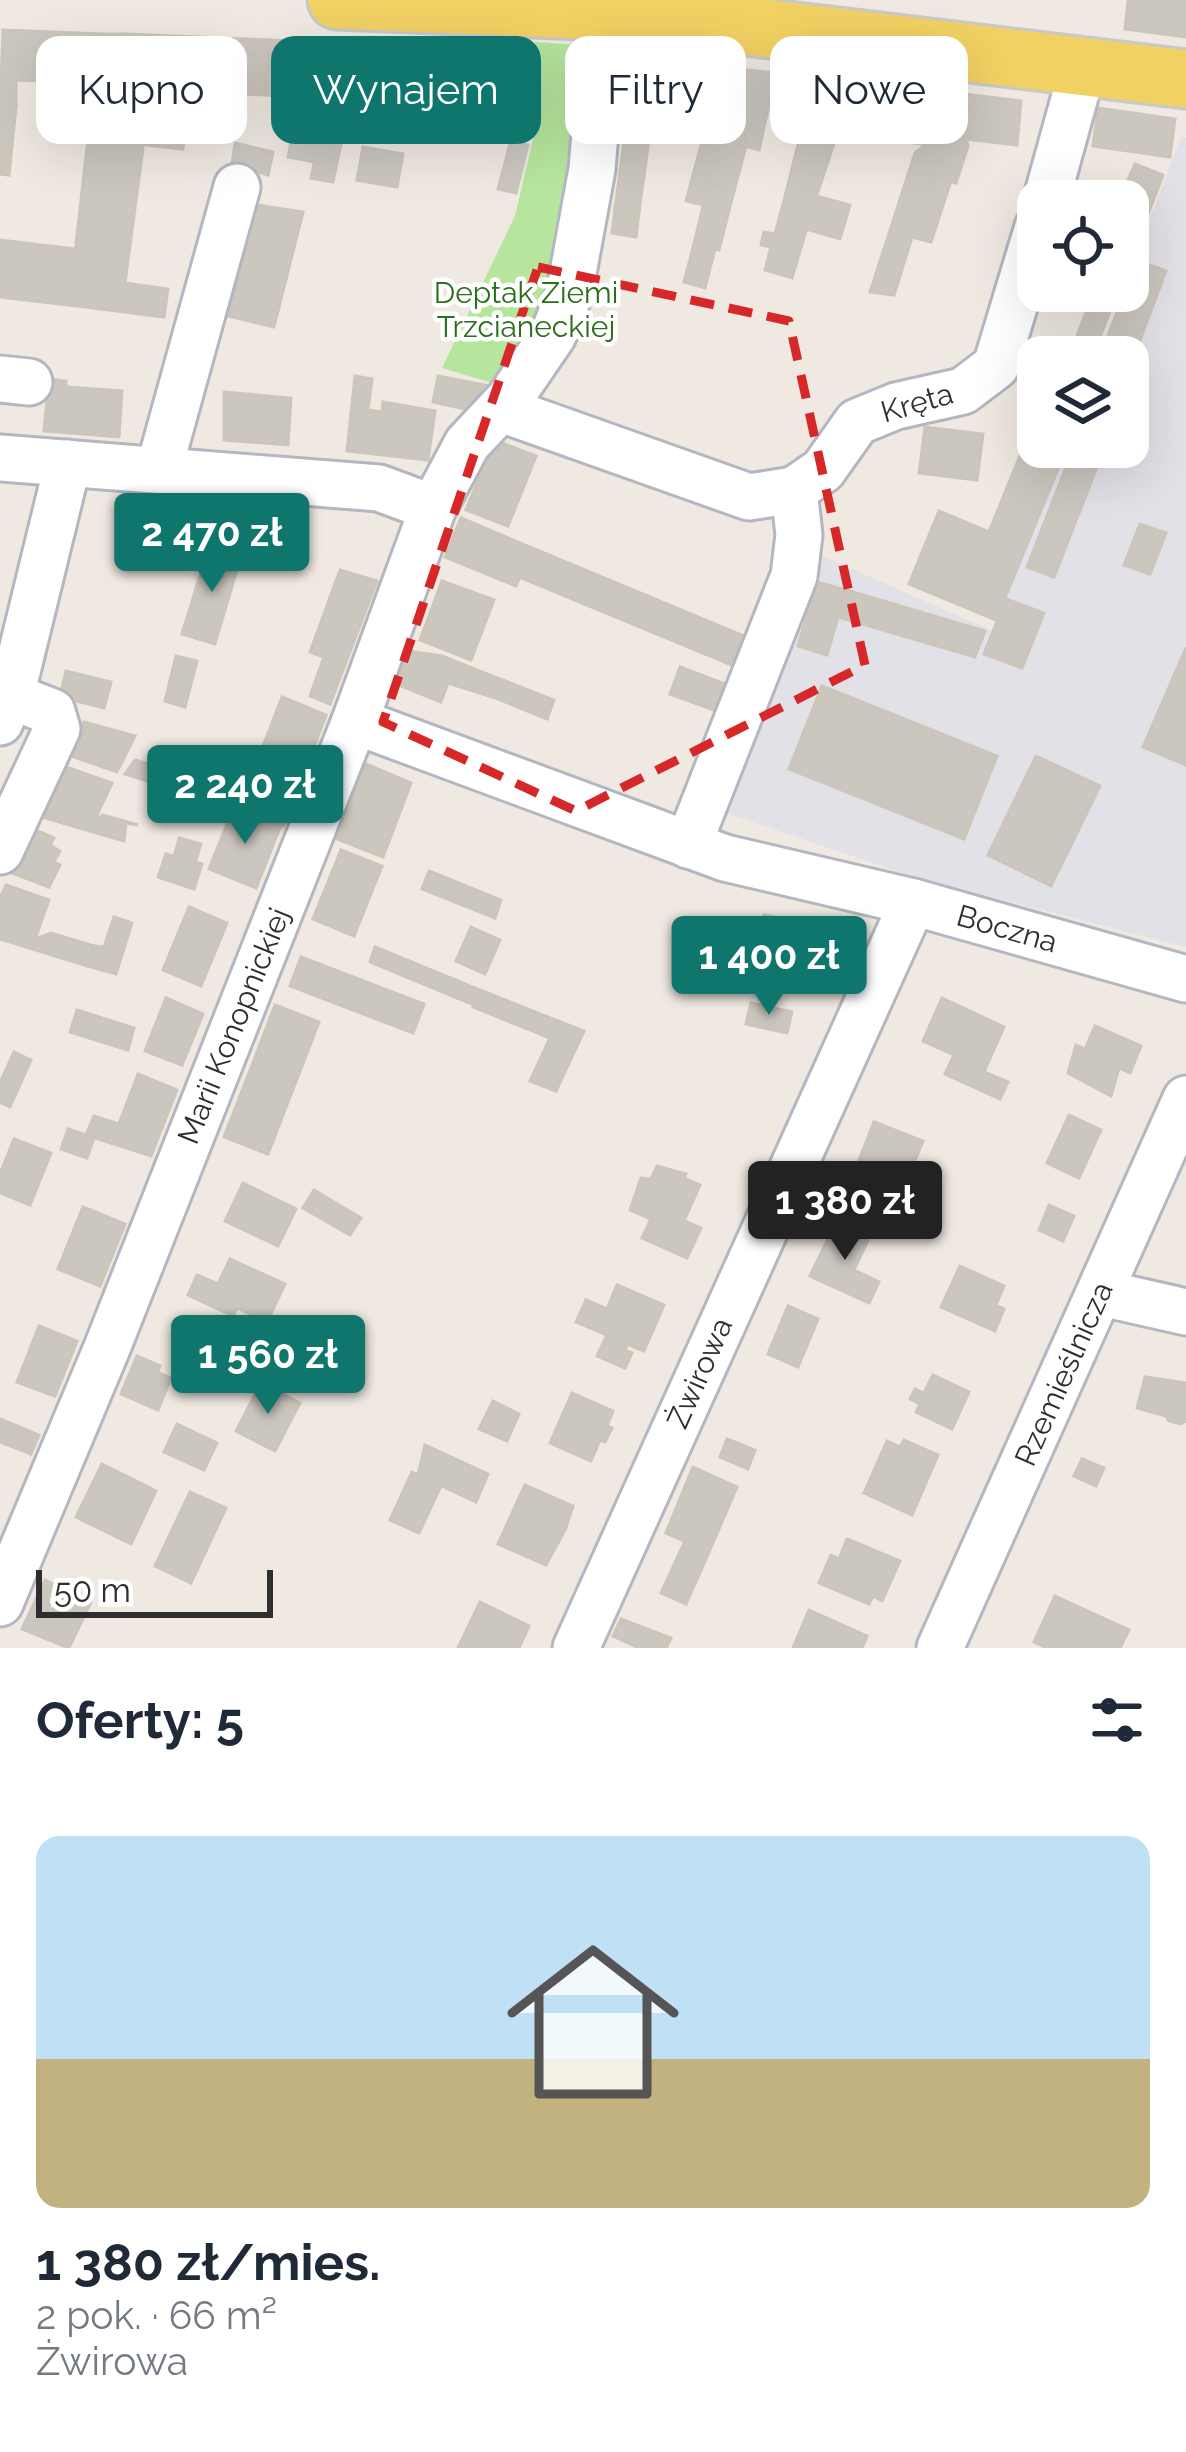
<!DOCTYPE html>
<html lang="pl">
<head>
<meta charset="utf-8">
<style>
	:root { --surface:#fff; --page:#f2f2f3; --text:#1f2937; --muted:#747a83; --line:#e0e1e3; --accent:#0f766e }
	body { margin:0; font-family:Raleway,sans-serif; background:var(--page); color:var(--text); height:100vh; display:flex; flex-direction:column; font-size:45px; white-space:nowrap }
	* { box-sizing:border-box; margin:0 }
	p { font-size:39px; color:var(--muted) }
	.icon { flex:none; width:66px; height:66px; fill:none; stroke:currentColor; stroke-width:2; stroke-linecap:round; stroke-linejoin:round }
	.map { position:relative; height:1648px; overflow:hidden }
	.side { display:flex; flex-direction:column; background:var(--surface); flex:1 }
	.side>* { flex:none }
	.hud { position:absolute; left:36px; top:36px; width:1116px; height:108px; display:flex; gap:24px }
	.buttons { position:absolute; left:1017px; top:180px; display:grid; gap:24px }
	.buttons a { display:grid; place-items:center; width:132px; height:132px; border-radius:24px; background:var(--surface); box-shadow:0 12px 48px #0002; font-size:60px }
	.scale { position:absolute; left:36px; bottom:30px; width:237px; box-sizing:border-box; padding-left:12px; border:6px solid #2e2e2e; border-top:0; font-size:33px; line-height:42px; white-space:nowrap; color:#2e2e2e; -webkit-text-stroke:9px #fff; paint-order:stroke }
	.price { position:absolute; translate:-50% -102px; padding:0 27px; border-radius:12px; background:var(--accent); color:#fff; font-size:39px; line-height:78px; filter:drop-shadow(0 3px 6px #0008) }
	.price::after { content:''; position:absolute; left:50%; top:72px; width:36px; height:27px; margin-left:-18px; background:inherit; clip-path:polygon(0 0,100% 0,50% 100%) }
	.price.on { background:#222; color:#fff }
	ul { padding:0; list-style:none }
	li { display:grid; align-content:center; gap:24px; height:636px; padding:0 36px }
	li+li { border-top:3px solid var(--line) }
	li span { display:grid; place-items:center; height:372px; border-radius:24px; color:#555 }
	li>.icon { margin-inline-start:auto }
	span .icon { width:216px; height:216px; fill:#fffc; stroke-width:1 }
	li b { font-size:51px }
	h2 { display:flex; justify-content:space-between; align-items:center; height:144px; padding:0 36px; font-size:51px }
	.tag { padding:0 42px; border-radius:24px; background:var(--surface); box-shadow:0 12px 48px #0002; font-size:42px; line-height:108px }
	.tag.on { background:var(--accent); color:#fff }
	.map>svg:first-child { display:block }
</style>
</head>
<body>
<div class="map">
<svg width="1186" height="1648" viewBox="0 0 1186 1648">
	<rect width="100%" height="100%" fill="#efe9e1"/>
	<polygon fill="#e3e1e8" points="1181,137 1186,138 1186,947 918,878 720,811 809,550 993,631 1063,447 1128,447 1128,357 1098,357 1123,291 1128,291 1128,277"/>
	<polygon fill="#b6e59e" points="535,42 636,49 579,319 539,397 442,368 515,216 533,139"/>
	<g fill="#cbc7bf" stroke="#cbc5ba" stroke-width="3">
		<polygon points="1128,0 1186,0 1186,37 1125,29"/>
		<polygon points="3,30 100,34 95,83 16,80 16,107 0,102"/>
		<polygon points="100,34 125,34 120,90 154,91 139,96 135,146 143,148 125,283 168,289 164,317 69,305"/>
		<polygon points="125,34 223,38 218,93 120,90"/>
		<polygon points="223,38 270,40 265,95 240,94 239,109 217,106"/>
		<polygon points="270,40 332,43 329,99 323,121 306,118 310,97 265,95"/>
		<polygon points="332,43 403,47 400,99 352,96 347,113 352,114 348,130 322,126 329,99"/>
		<polygon points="421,49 527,54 525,105 419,101"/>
		<polygon points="634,58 717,67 712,108 630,98"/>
		<polygon points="739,69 776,73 759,150 721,140"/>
		<polygon points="844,80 947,92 942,146 837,134"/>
		<polygon points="947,92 1021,101 1017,145 966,139 968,146 956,183 932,175 942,146"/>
		<polygon points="630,98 654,101 653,114 665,116 663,133 650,132 639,212 615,208"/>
		<polygon points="0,102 16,107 9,175 0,174"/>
		<polygon points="1098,108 1175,119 1170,157 1093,146"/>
		<polygon points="296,116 323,121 315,162 288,157"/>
		<polygon points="138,118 186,122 183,149 135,144"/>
		<polygon points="322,126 344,130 333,182 311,178"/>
		<polygon points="802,128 837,134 815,201 786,193"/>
		<polygon points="711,129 723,132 703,205 686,201 703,138"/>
		<polygon points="511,140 528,145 516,193 498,189"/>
		<polygon points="721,140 746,146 734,191 708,185"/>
		<polygon points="235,143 273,152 268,175 232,164"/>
		<polygon points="926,144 942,146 918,218 896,212 915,153"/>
		<polygon points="363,147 403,154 397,187 357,180"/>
		<polygon points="1135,164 1163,175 1144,224 1128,217 1128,204 1136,183 1128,180"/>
		<polygon points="932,175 951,181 931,242 912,237"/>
		<polygon points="708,185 734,191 719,250 694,244"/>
		<polygon points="786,193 815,201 792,278 765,270 771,247 761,245 764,232 775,234"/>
		<polygon points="816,196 850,205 840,239 806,229"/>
		<polygon points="256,205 303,212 274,327 228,316"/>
		<polygon points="615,208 639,212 636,237 612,233"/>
		<polygon points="896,212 918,218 894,295 870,292"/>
		<polygon points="1128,217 1144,224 1128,265"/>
		<polygon points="0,240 75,249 69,305 0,297"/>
		<polygon points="694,244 715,249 705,288 684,282"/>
		<polygon points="1136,260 1166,271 1129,369 1128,357 1100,357 1125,291 1128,291"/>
		<polygon points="1094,291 1118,291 1096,347 1076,339"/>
		<polygon points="355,376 372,379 368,410 382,412 383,402 435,411 428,460 347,451"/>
		<polygon points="438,376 494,387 488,414 433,402"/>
		<polygon points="49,379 66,381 66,387 122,391 119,437 44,431"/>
		<polygon points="224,392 291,398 288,445 224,440"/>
		<polygon points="1038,411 1038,447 1067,447 996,620 909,584 939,511 989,532"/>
		<polygon points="925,427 983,434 977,480 919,473"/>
		<polygon points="494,440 536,456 508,526 466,510"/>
		<polygon points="1070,457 1097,467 1054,577 1027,567"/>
		<polygon points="461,518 532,548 516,586 445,557"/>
		<polygon points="1140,524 1166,533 1150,574 1124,565"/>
		<polygon points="209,546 241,556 215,644 182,634"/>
		<polygon points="532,548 763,644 751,673 519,577"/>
		<polygon points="340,570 377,581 330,704 310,696 324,657 310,652"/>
		<polygon points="442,581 494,600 471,660 420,640"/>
		<polygon points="817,582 846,590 827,655 798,646"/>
		<polygon points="846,590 985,631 975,657 838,617"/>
		<polygon points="1006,599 1044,613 1022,668 984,654"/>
		<polygon points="1186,648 1186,765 1143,747"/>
		<polygon points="408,651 442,656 500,679 492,697 448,683 441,702 396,684"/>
		<polygon points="176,656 197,661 185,707 165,701"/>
		<polygon points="680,667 736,688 725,714 670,694"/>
		<polygon points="66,671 111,682 104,708 60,697"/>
		<polygon points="500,679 554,700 547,719 493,697"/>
		<polygon points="822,686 997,756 964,839 789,769"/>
		<polygon points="282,697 326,715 305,770 259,757"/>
		<polygon points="84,722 135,736 117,772 68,755"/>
		<polygon points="254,755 305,770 283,826 214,801 221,777 235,782 232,789 239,795"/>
		<polygon points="1036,756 1100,786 1051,886 988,855"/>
		<polygon points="135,760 168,770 164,786 125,774"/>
		<polygon points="366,764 411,783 383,857 337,839"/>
		<polygon points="63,766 112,783 95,819 103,815 138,825 126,823 124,841 39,816"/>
		<polygon points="234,807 281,825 256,888 209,869"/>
		<polygon points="33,829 54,838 50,845 60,851 54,862 60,865 49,887 12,873"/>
		<polygon points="179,838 201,844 195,863 174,857"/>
		<polygon points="341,850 382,866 354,936 313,919"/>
		<polygon points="166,854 202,864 194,889 158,877"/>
		<polygon points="429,871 501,900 495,918 422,889"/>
		<polygon points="6,885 49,900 35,939 51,933 94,946 87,966 0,939 0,898"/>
		<polygon points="189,907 227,923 201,986 163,970"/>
		<polygon points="764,915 826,928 818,970 755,958"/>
		<polygon points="114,917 132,923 116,974 87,966 94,946 104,947"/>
		<polygon points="471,927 500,940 485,974 456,961"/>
		<polygon points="375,947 480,990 474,1005 370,962"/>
		<polygon points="301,957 424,1004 413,1033 290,986"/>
		<polygon points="480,990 558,1021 550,1038 473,1007"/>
		<polygon points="166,998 203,1014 182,1065 145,1051"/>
		<polygon points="942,998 1004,1027 984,1072 1008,1082 1000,1099 945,1074 954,1055 923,1041"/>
		<polygon points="751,1003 792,1012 787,1033 746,1024"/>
		<polygon points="275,1005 319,1022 295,1084 251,1068"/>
		<polygon points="77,1010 134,1028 128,1050 70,1032"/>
		<polygon points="558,1021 584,1031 556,1091 530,1081"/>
		<polygon points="1095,1026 1141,1046 1130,1073 1119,1068 1111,1096 1068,1073 1076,1045 1085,1049"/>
		<polygon points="14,1052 31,1060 10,1107 0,1102 0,1083"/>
		<polygon points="251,1068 295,1084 268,1154 224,1137"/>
		<polygon points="138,1074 177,1090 151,1156 86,1135 94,1116 119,1124"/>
		<polygon points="1069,1115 1101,1130 1079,1178 1047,1163"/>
		<polygon points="874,1122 923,1141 904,1187 856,1168"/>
		<polygon points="68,1129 94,1138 87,1158 61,1149"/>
		<polygon points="14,1139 51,1153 30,1205 0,1193 0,1174"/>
		<polygon points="657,1166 686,1174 684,1178 700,1185 684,1221 701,1228 687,1258 642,1238 651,1219 630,1210 641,1178 651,1179"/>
		<polygon points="243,1183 296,1209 278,1246 225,1221"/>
		<polygon points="314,1190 361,1218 350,1235 303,1208"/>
		<polygon points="1049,1205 1074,1216 1063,1241 1039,1230"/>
		<polygon points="83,1207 125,1224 100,1286 58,1269"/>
		<polygon points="837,1220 870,1236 854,1270 879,1282 869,1303 810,1276"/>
		<polygon points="230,1259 285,1284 267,1322 237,1308 233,1316 188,1295 197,1275 218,1284"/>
		<polygon points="960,1266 1004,1286 996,1305 1004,1309 995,1331 941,1307"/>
		<polygon points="617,1285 664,1305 644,1351 627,1344 625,1350 632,1353 625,1368 597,1356 607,1335 576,1322 586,1300 607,1309"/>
		<polygon points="788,1306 818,1319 798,1367 768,1354"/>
		<polygon points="39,1326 77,1341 55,1396 17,1382"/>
		<polygon points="232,1327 277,1349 267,1369 222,1348"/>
		<polygon points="137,1356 160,1366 157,1372 171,1378 158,1410 121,1394"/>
		<polygon points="933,1375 969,1392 952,1429 916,1412 920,1404 910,1399 915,1389 924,1393"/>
		<polygon points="1145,1377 1186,1383 1186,1421 1181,1424 1169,1421 1166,1416 1137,1408"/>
		<polygon points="261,1383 300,1403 275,1451 236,1431"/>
		<polygon points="572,1393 613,1411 607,1426 612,1428 605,1442 600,1440 591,1461 550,1443"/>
		<polygon points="493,1401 519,1414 507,1441 479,1429"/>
		<polygon points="0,1419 39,1435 31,1454 0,1442"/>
		<polygon points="177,1424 217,1443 204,1470 164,1452"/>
		<polygon points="727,1439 755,1450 748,1469 720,1457"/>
		<polygon points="904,1440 938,1455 912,1515 864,1493 887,1441 900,1447"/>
		<polygon points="425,1445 488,1474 476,1502 418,1475"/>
		<polygon points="1082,1459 1104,1468 1096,1486 1074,1476"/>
		<polygon points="102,1464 156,1491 131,1544 76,1517"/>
		<polygon points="693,1467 737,1487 709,1552 666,1533"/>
		<polygon points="412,1472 441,1486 419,1533 390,1520"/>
		<polygon points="525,1485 573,1506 566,1528 546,1565 498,1544"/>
		<polygon points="190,1492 226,1508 191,1583 155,1566"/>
		<polygon points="847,1539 900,1561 882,1601 873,1596 869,1604 819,1583 831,1555 839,1559"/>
		<polygon points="685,1541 709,1552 686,1604 661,1593"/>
		<polygon points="45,1580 91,1602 69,1648 22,1629"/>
		<polygon points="1055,1596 1129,1630 1120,1648 1047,1648 1034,1642"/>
		<polygon points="480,1602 529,1626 519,1648 458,1648"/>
		<polygon points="809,1610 867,1636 862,1648 793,1648"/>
		<polygon points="621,1619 671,1638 666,1648 639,1648 613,1636"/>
	</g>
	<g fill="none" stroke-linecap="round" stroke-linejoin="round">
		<defs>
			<g id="minor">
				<polyline points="1046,201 1083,67"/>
				<polyline points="0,379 29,382"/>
				<polyline points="501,409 749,497 794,490 823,470 857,422 896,406 963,391 996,366 1038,227"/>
				<polyline points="0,458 379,488 433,508"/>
				<polyline points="159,469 237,187"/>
				<polyline points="355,721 725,858 913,902 1186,979"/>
				<polyline points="0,722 11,696 68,463"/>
				<polyline points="688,845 794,576 799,535 794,490"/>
				<polyline points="0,851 57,729 52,712 11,696"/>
				<polyline points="1102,1293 1186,1312"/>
				<polyline points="0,1603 107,1348 355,721 433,508 467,444 510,398 553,335 569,295 592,169 605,11"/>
				<polyline points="576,1648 913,902"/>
				<polyline points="940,1648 1186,1099"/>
			</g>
			<polyline id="major" points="337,0 630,12 1186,79"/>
		</defs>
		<use href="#minor" stroke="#b4b7c1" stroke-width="51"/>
		<use href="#major" stroke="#c9c9c9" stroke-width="63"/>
		<use href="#minor" stroke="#fff" stroke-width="45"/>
		<use href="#major" stroke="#f2d163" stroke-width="57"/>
	</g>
	<path fill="none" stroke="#d62828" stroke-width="9" stroke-dasharray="24 15" stroke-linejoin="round" d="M538,267L789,321L865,665L576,811L383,722Z"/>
	<g text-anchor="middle" stroke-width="9" stroke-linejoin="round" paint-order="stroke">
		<g font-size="30" fill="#2c6e1b" stroke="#fff">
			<text x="526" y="303">Deptak Ziemi<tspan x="526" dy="34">Trzcianeckiej</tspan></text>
		</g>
		<g font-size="30" fill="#2e2e2e" stroke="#fff">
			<text transform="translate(917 403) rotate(-16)" y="10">Kręta</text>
			<text transform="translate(1007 929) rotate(16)" y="10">Boczna</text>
			<text transform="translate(234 1026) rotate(-68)" y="10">Marii Konopnickiej</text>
			<text transform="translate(700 1373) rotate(-66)" y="10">Żwirowa</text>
			<text transform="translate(1064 1374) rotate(-66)" y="10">Rzemieślnicza</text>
		</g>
	</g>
</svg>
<div class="buttons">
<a><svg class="icon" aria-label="locate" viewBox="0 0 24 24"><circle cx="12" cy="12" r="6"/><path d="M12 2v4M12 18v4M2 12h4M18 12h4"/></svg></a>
<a><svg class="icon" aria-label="layers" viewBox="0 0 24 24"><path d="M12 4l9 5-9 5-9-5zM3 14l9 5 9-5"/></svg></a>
</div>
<div class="scale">50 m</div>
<b class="price" style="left:212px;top:595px">2 470 zł</b>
<b class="price" style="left:245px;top:847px">2 240 zł</b>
<b class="price" style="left:769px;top:1018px">1 400 zł</b>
<b class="price on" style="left:845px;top:1263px">1 380 zł</b>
<b class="price" style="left:268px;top:1417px">1 560 zł</b>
<div class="hud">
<a class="tag">Kupno</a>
<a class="tag on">Wynajem</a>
<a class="tag">Filtry</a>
<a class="tag">Nowe</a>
</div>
</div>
<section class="side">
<h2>Oferty: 5<svg class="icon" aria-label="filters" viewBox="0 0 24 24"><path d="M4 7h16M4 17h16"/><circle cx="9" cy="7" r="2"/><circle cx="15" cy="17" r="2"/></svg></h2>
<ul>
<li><span style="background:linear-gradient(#bfe0f5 60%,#c2b280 0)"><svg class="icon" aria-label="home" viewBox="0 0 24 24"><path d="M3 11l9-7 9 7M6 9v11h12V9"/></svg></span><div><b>1 380 zł/mies.</b><p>2 pok. · 66 m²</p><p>Żwirowa</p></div></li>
</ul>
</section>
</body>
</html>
